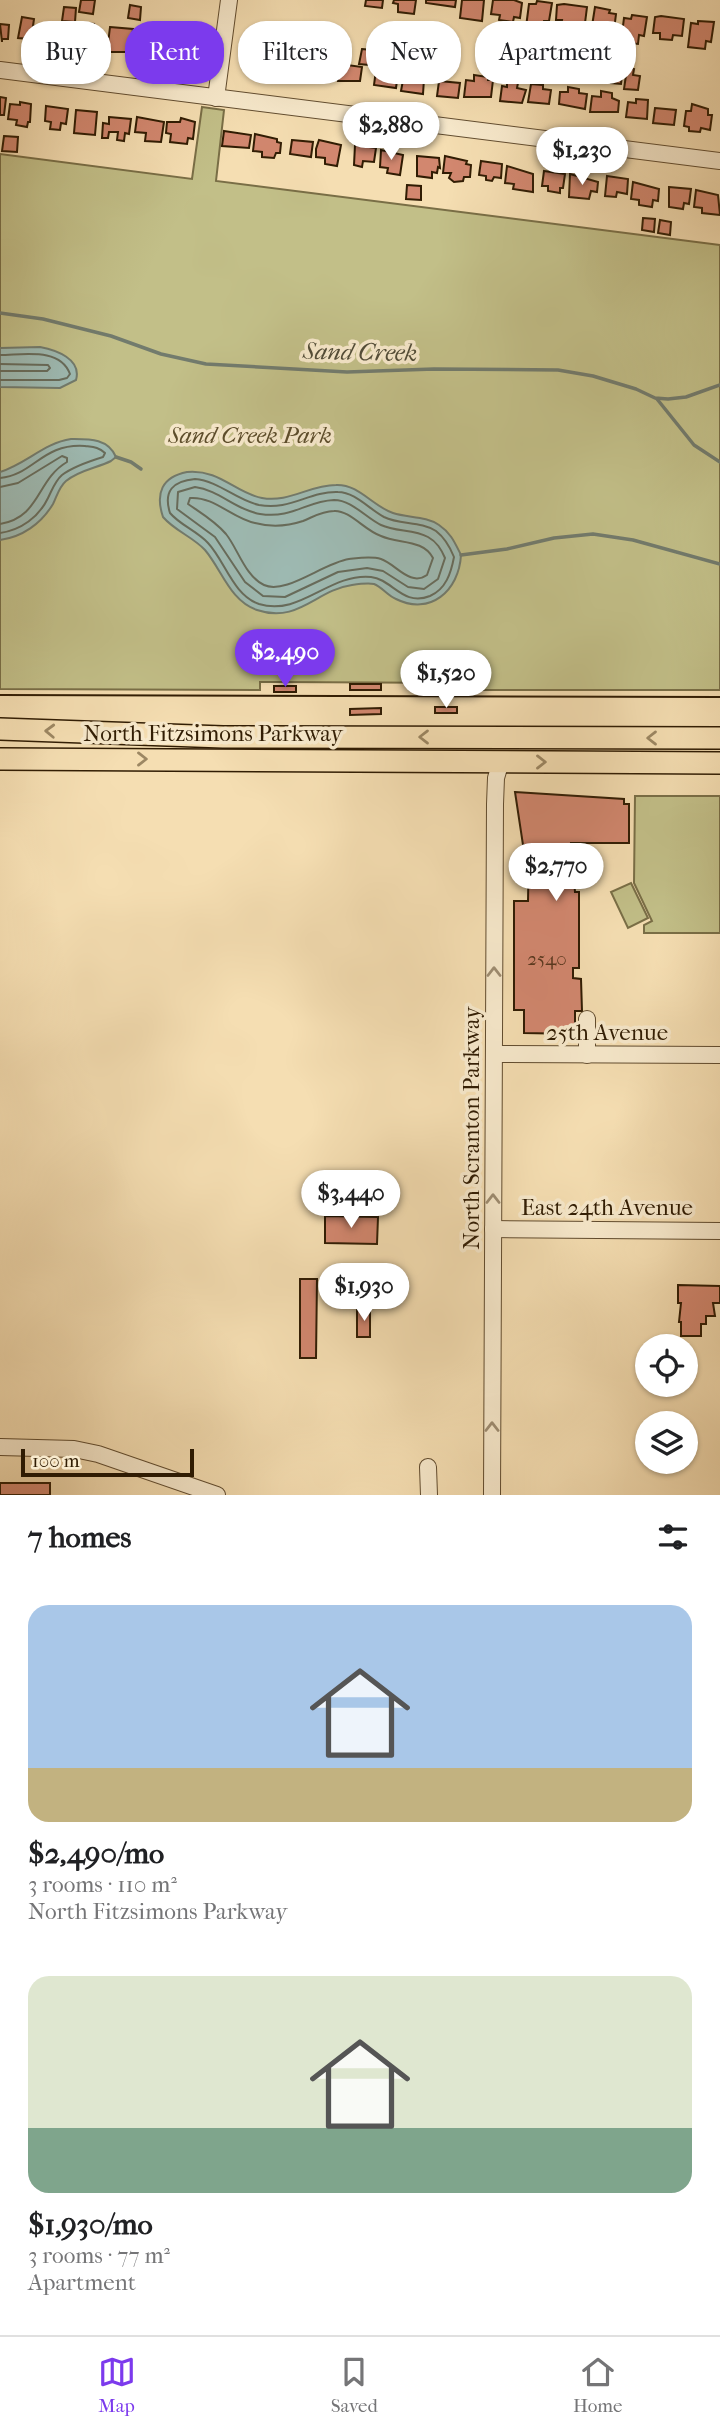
<!DOCTYPE html>
<html lang="en">
<head>
<meta charset="utf-8">
<style>
	:root { --surface:#fff; --page:#f6f6f6; --text:#202124; --muted:#757577; --line:#e0e0e0; --accent:#7c3aed }
	body { margin:0; font-family:"IM FELL French Canon",serif; background:var(--page); color:var(--text); height:100vh; display:flex; flex-direction:column; font-size:26px; white-space:nowrap }
	* { box-sizing:border-box; margin:0 }
	p { font-size:23px; color:var(--muted) }
	.icon { flex:none; width:38px; height:38px; fill:none; stroke:currentColor; stroke-width:2; stroke-linecap:round; stroke-linejoin:round }
	.map { position:relative; height:1495px; overflow:hidden }
	.panel { display:flex; flex-direction:column; background:var(--surface); flex:1 }
	.panel>* { flex:none }
	.top-card { position:absolute; left:21px; top:21px; width:679px; height:63px; display:flex; gap:14px }
	.controls { position:absolute; left:635px; top:1334px; display:grid; gap:14px }
	.controls a { display:grid; place-items:center; width:63px; height:63px; border-radius:50%; background:var(--surface); box-shadow:0 2px 5px #0004; font-size:35px }
	.scale { position:absolute; left:21px; bottom:18px; width:173px; box-sizing:border-box; padding-left:7px; border:4px solid #301c03; border-top:0; font-size:19px; line-height:24px; white-space:nowrap; color:#301c03; -webkit-text-stroke:5px #f8eacd; paint-order:stroke }
	.price { position:absolute; translate:-50% -60px; padding:0 16px; border-radius:24px; background:#fff; color:#222; font-size:23px; line-height:46px; filter:drop-shadow(0 2px 4px #0008) }
	.price::after { content:''; position:absolute; left:50%; top:42px; width:21px; height:16px; margin-left:-10px; background:inherit; clip-path:polygon(0 0,100% 0,50% 100%) }
	.price.on { background:var(--accent); color:#fff }
	ul { padding:0; list-style:none }
	li { display:grid; align-content:center; gap:14px; height:371px; padding:0 28px }
	li span { display:grid; place-items:center; height:217px; border-radius:21px; color:#555 }
	li>.icon { margin-inline-start:auto }
	span .icon { width:126px; height:126px; fill:#fffc; stroke-width:1 }
	li b { font-size:30px }
	h2 { display:flex; justify-content:space-between; align-items:center; height:84px; padding:0 28px; font-size:30px }
	.tag { padding:0 24px; border-radius:28px; background:var(--surface); box-shadow:0 2px 5px #0004; font-size:24px; line-height:63px }
	.tag.on { background:var(--accent); color:#fff }
	.menu { display:flex; justify-content:space-around; align-items:center; height:98px; border-top:2px solid var(--line); background:var(--surface); font-size:19px; color:var(--muted) }
	.menu a { display:grid; justify-items:center; gap:4px }
	.menu .on { color:var(--accent) }
	.map>svg:first-child { display:block }
</style>
</head>
<body>
<div class="map">
<svg width="720" height="1495" viewBox="0 0 720 1495">
	<rect width="100%" height="100%" fill="#f5deb2"/>
	<filter id="stains"><feTurbulence type="fractalNoise" baseFrequency=".00286" numOctaves="4"/><feColorMatrix values="0 0 0 0 .2 0 0 0 0 .09 0 0 0 0 .02 0 0 0 .5 -.17"/></filter>
	<radialGradient id="worn" r=".72"><stop offset=".6" stop-color="#630" stop-opacity="0"/><stop offset="1" stop-color="#630" stop-opacity=".3"/></radialGradient>
	<g fill="#c2bf88" stroke="#796e46" stroke-width="2">
		<polygon points="202,107 224,110 216,181 720,245 720,690 472,690 472,683 276,682 260,682 260,690 0,689 0,154 192,179"/>
		<polygon points="635,796 720,796 720,933 644,933 644,925 652,921 634,883"/>
		<polygon points="631,883 648,918 628,928 611,892"/>
	</g>
	<g fill="#9ebbb4" stroke="#727b6d" stroke-width="2">
		<path d="M40,347C56,350 82,359 76,380L60,388L0,387V348Z"/>
		<path d="M71,439C89,439 108,438 116,457L111,461C97,468 79,470 66,481C59,487 57,496 53,504C41,524 22,537 0,540V472C26,464 44,443 71,439Z"/>
		<path d="M187,472C220,469 235,493 262,498C289,503 309,485 336,485C359,484 372,506 393,513C408,518 426,516 439,525C451,533 455,543 461,555C459,591 430,616 396,599C388,596 382,587 374,584C368,583 359,584 352,585C316,590 298,624 257,610C230,601 222,570 205,550C193,537 175,531 163,517C155,493 162,477 187,472Z"/>
	</g>
	<g fill="none" stroke-linecap="round" stroke-linejoin="round">
		<g stroke="#676c5c" stroke-width="2">
			<path d="M0,355C23,355 60,347 70,374L67,378L59,380H0"/>
			<polyline points="0,364 48,365 50,368 47,371 0,371"/>
			<path d="M0,478C34,475 42,443 85,446C93,447 99,447 105,453L103,457C90,461 74,466 62,475C55,481 52,490 48,498C39,517 21,530 0,533"/>
			<path d="M195,479C219,481 236,500 259,505C290,511 309,491 338,492C355,492 369,509 384,517C400,525 421,521 436,531C445,538 450,547 454,557C451,573 446,589 430,596C403,607 392,579 371,577C329,573 300,617 259,604C233,595 225,561 208,543C197,531 180,525 170,513C163,491 173,481 195,479Z"/>
			<path d="M0,487L18,483L62,456L67,458V462C36,480 41,517 0,524"/>
			<path d="M195,487C219,490 236,510 260,514C293,519 306,501 334,500C352,500 366,518 381,525C396,532 414,529 428,537C437,542 441,549 445,558L438,579L424,589L408,587L383,571L367,568L338,572L285,597L263,596L245,582L215,537L177,509L178,492Z"/>
			<path d="M190,498C214,496 233,519 255,523C270,527 288,526 303,521C313,517 322,511 334,511C350,510 365,531 381,536C399,544 423,539 433,558L427,575C410,587 396,564 381,559C371,556 359,558 349,559C323,563 286,595 264,585C245,576 238,549 226,534C215,521 201,513 188,504Z"/>
		</g>
		<g stroke="#727b6d" stroke-width="3.5">
			<polyline points="0,313 43,319 111,336 161,354 206,364 347,372 434,369 558,370 593,376 636,389 655,398 668,399 686,397 720,385"/>
			<polyline points="657,399 694,445 720,462"/>
			<polyline points="116,457 131,462 141,469"/>
			<polyline points="461,555 507,549 554,538 593,534 633,540 720,564"/>
		</g>
	</g>
	<g fill="#d2876f" stroke="#301c03" stroke-width="2">
		<polygon points="81,0 95,0 93,14 79,12"/>
		<polygon points="366,0 383,0 382,8 365,6"/>
		<polygon points="394,0 416,0 414,14 398,12 398,4 393,3"/>
		<polygon points="426,0 456,0 455,7 426,3"/>
		<polygon points="462,0 484,0 482,21 460,18"/>
		<polygon points="493,0 514,0 522,3 520,18 514,17 513,22 499,20 500,15 491,14"/>
		<polygon points="537,1 552,3 549,21 544,21 543,29 526,27 529,4 536,4"/>
		<polygon points="564,4 587,7 585,23 575,22 574,27 561,25 562,20 556,20 557,5"/>
		<polygon points="130,5 141,7 140,20 128,18"/>
		<polygon points="64,7 76,8 75,22 62,21"/>
		<polygon points="595,7 610,10 609,13 616,14 613,38 596,35 598,27 592,26"/>
		<polygon points="632,15 647,17 644,36 639,35 638,44 621,42 624,18 631,19"/>
		<polygon points="661,16 684,19 682,36 673,35 672,40 660,39 660,33 653,33 655,17"/>
		<polygon points="22,17 34,19 33,26 41,27 39,43 29,42 30,39 18,38"/>
		<polygon points="698,21 714,22 711,42 706,41 705,49 688,47 691,23 698,24"/>
		<polygon points="83,23 94,24 92,35 104,36 102,51 81,49"/>
		<polygon points="0,24 9,25 8,39 2,39 2,42"/>
		<polygon points="58,26 64,27 68,33 66,48 45,46 46,31 57,32"/>
		<polygon points="110,27 133,29 130,52 107,52"/>
		<polygon points="176,40 185,41 185,45 194,46 193,59 171,60 173,43 175,44"/>
		<polygon points="145,41 167,44 165,59 143,56"/>
		<polygon points="247,49 264,51 264,71 243,69"/>
		<polygon points="362,49 371,50 369,65 359,64"/>
		<polygon points="440,49 449,51 450,67 439,66 438,70 436,70 437,54 440,54"/>
		<polygon points="420,54 431,55 430,68 418,67"/>
		<polygon points="282,56 303,59 301,73 280,71"/>
		<polygon points="546,59 561,61 559,78 544,77"/>
		<polygon points="309,61 330,63 329,78 307,75"/>
		<polygon points="616,63 623,64 621,84 611,83 613,65"/>
		<polygon points="340,64 362,67 360,81 338,81"/>
		<polygon points="627,68 634,69 633,75 640,76 638,90 624,89"/>
		<polygon points="405,69 413,70 412,78 424,79 423,94 401,91"/>
		<polygon points="376,70 398,73 396,88 374,85"/>
		<polygon points="474,75 488,77 488,80 493,80 491,97 464,97 466,80 474,81"/>
		<polygon points="439,81 460,83 458,98 437,96"/>
		<polygon points="507,82 518,83 517,88 526,90 522,103 500,101 502,86 507,87"/>
		<polygon points="531,84 543,85 543,89 551,90 549,104 528,102"/>
		<polygon points="568,87 579,89 579,93 587,94 585,109 559,104 560,92 568,92"/>
		<polygon points="601,91 612,93 612,98 619,101 618,112 590,112 592,96 601,97"/>
		<polygon points="0,97 6,98 4,115 0,115"/>
		<polygon points="636,99 648,100 647,119 626,117 628,102 636,103"/>
		<polygon points="20,102 31,104 30,122 28,122 27,127 16,125 17,120 8,119 10,104 20,105"/>
		<polygon points="692,104 708,109 708,115 712,115 710,130 701,128 700,132 689,131 689,127 684,126 686,111 691,111"/>
		<polygon points="46,106 68,109 66,124 61,123 60,130 50,129 51,122 45,121"/>
		<polygon points="655,108 676,110 674,125 653,123"/>
		<polygon points="76,110 97,112 95,135 74,133"/>
		<polygon points="109,117 131,119 129,134 125,133 124,141 117,140 118,132 109,132 108,138 102,138 103,123 109,124"/>
		<polygon points="137,117 164,122 161,142 145,141 146,133 135,132"/>
		<polygon points="181,118 195,122 193,139 188,138 187,144 170,142 171,134 166,133 167,122 180,122"/>
		<polygon points="224,131 251,135 249,148 222,146"/>
		<polygon points="255,134 277,139 277,142 281,143 280,153 276,153 274,158 262,157 262,152 253,151"/>
		<polygon points="4,136 18,137 17,152 2,151"/>
		<polygon points="292,140 313,142 311,157 290,154"/>
		<polygon points="319,140 341,145 337,166 325,164 325,158 316,157 316,149"/>
		<polygon points="355,145 376,148 374,162 363,161 362,167 354,165"/>
		<polygon points="381,150 403,155 400,175 387,173 388,168 380,167"/>
		<polygon points="417,156 439,158 440,168 438,167 437,173 432,172 432,178 417,176"/>
		<polygon points="445,156 467,161 466,164 471,165 470,177 464,177 463,181 454,182 449,178 451,173 443,173"/>
		<polygon points="481,161 502,164 501,178 494,177 492,181 486,180 486,176 479,175"/>
		<polygon points="507,166 533,174 533,192 513,189 514,184 505,183"/>
		<polygon points="544,171 565,174 563,188 560,188 560,193 548,191 548,186 542,186"/>
		<polygon points="570,174 598,182 597,192 591,191 589,199 569,197"/>
		<polygon points="607,176 628,179 627,194 617,192 616,197 605,196"/>
		<polygon points="633,182 659,189 658,201 653,200 652,207 639,205 639,200 631,199"/>
		<polygon points="407,185 421,186 421,200 406,199"/>
		<polygon points="669,187 691,189 689,204 684,203 683,209 669,207"/>
		<polygon points="696,190 718,195 720,215 702,213 702,208 694,207"/>
		<polygon points="643,218 655,219 654,232 642,230"/>
		<polygon points="660,220 671,222 670,235 658,233"/>
		<rect x="350" y="684" width="31" height="6"/>
		<rect x="274" y="686" width="22" height="6"/>
		<rect x="435" y="707" width="22" height="6"/>
		<polygon points="381,708 381,714 350,715 350,709"/>
		<polygon points="515,792 624,799 624,804 629,804 629,843 571,843 575,892 579,892 579,968 573,968 573,978 581,979 582,1011 575,1011 575,1034 524,1033 524,1010 514,1010 514,901 528,901 529,845 523,845"/>
		<polygon points="325,1216 378,1217 377,1244 325,1243"/>
		<polygon points="300,1279 317,1279 316,1358 300,1358"/>
		<polygon points="678,1285 720,1286 720,1303 713,1303 715,1316 706,1316 706,1324 701,1324 701,1336 681,1336 681,1322 679,1322 681,1303 678,1303"/>
		<rect x="357" y="1309" width="13" height="28"/>
		<rect x="0" y="1483" width="50" height="12"/>
	</g>
	<g fill="none" stroke-linecap="round" stroke-linejoin="round">
		<defs>
			<g id="minor">
				<polyline points="0,70 720,161"/>
				<polyline points="216,98 229,0"/>
				<polyline points="587,1019 587,1055"/>
				<polyline points="494,1054 720,1055"/>
				<polyline points="493,1229 720,1231"/>
				<polyline points="0,1447 74,1449 98,1454 217,1495"/>
				<polyline points="428,1467 429,1495"/>
				<polyline points="492,1495 495,804 496,778 501,761"/>
			</g>
			<g id="major">
				<polyline points="0,729 223,737 720,738"/>
				<polyline points="0,759 720,763"/>
			</g>
		</defs>
		<use href="#minor" stroke="#614c2f" stroke-width="18"/>
		<use href="#major" stroke="#301c03" stroke-width="24"/>
		<use href="#minor" stroke="#f8eacd" stroke-width="16"/>
		<use href="#major" stroke="#f5deb2" stroke-width="21"/>
		<polyline stroke="#301c03" stroke-width="2" points="0,695 720,697"/>
	</g>
	<defs><path id="oneway-chevron" d="M-2-3.5L2.5 0L-2 3.5" fill="none" stroke-width="1.6" stroke-linecap="round" stroke-linejoin="round" transform="scale(1.75)"/></defs>
	<g stroke="#9c8763">
		<use href="#oneway-chevron" transform="translate(50 731) rotate(-178)"/>
		<use href="#oneway-chevron" transform="translate(424 737) rotate(-180)"/>
		<use href="#oneway-chevron" transform="translate(652 738) rotate(-180)"/>
		<use href="#oneway-chevron" transform="translate(142 759)"/>
		<use href="#oneway-chevron" transform="translate(541 762)"/>
	</g>
	<g stroke="#9e8d72">
		<use href="#oneway-chevron" transform="translate(494 972) rotate(-90)"/>
		<use href="#oneway-chevron" transform="translate(493 1199) rotate(-90)"/>
		<use href="#oneway-chevron" transform="translate(492 1427) rotate(-90)"/>
	</g>
	<g text-anchor="middle" stroke-width="7" stroke-linejoin="round" paint-order="stroke">
		<g font-size="19" fill="#58371e">
			<text x="547" y="965">2540</text>
		</g>
		<g font-size="23" font-style="italic" fill="#5c4d2b" stroke="#f8eacd">
			<text x="250" y="443">Sand Creek Park</text>
		</g>
		<g font-size="23" fill="#301c03" stroke="#f8eacd">
			<text x="213" y="741">North Fitzsimons Parkway</text>
			<text x="607" y="1040">25th Avenue</text>
			<text transform="translate(471 1128) rotate(-90)" y="8">North Scranton Parkway</text>
			<text x="607" y="1215">East 24th Avenue</text>
		</g>
		<g font-size="24" font-style="italic" fill="#514c38" stroke="#f8eacd">
			<text transform="translate(360 352) rotate(1)" y="8">Sand Creek</text>
		</g>
	</g>
	<rect width="100%" height="100%" filter="url(#stains)"/>
	<rect width="100%" height="100%" fill="url(#worn)"/>
</svg>
<div class="controls">
<a><svg class="icon" aria-label="locate" viewBox="0 0 24 24"><circle cx="12" cy="12" r="6"/><path d="M12 2v4M12 18v4M2 12h4M18 12h4"/></svg></a>
<a><svg class="icon" aria-label="layers" viewBox="0 0 24 24"><path d="M12 4l9 5-9 5-9-5zM3 14l9 5 9-5"/></svg></a>
</div>
<div class="scale">100 m</div>
<b class="price" style="left:391px;top:162px">$2,880</b>
<b class="price" style="left:582px;top:187px">$1,230</b>
<b class="price on" style="left:285px;top:689px">$2,490</b>
<b class="price" style="left:446px;top:710px">$1,520</b>
<b class="price" style="left:556px;top:903px">$2,770</b>
<b class="price" style="left:351px;top:1230px">$3,440</b>
<b class="price" style="left:364px;top:1323px">$1,930</b>
<div class="top-card">
<a class="tag">Buy</a>
<a class="tag on">Rent</a>
<a class="tag">Filters</a>
<a class="tag">New</a>
<a class="tag">Apartment</a>
</div>
</div>
<section class="panel">
<h2>7 homes<svg class="icon" aria-label="filters" viewBox="0 0 24 24"><path d="M4 7h16M4 17h16"/><circle cx="9" cy="7" r="2"/><circle cx="15" cy="17" r="2"/></svg></h2>
<ul>
<li><span style="background:linear-gradient(#a9c7e8 75%,#c2b280 0)"><svg class="icon" aria-label="home" viewBox="0 0 24 24"><path d="M3 11l9-7 9 7M6 9v11h12V9"/></svg></span><div><b>$2,490/mo</b><p>3 rooms · 110 m²</p><p>North Fitzsimons Parkway</p></div></li>
<li><span style="background:linear-gradient(#dfe7d0 70%,#7fa58c 0)"><svg class="icon" aria-label="home" viewBox="0 0 24 24"><path d="M3 11l9-7 9 7M6 9v11h12V9"/></svg></span><div><b>$1,930/mo</b><p>3 rooms · 77 m²</p><p>Apartment</p></div></li>
</ul>
</section>
<nav class="menu">
<a class="on"><svg class="icon" aria-label="map" viewBox="0 0 24 24"><path d="M3 6l6-2 6 2 6-2v14l-6 2-6-2-6 2zM9 4v14M15 6v14"/></svg>Map</a>
<a><svg class="icon" aria-label="saved" viewBox="0 0 24 24"><path d="M7 4h10v16l-5-4-5 4z"/></svg>Saved</a>
<a><svg class="icon" aria-label="home" viewBox="0 0 24 24"><path d="M3 11l9-7 9 7M6 9v11h12V9"/></svg>Home</a>
</nav>
</body>
</html>
